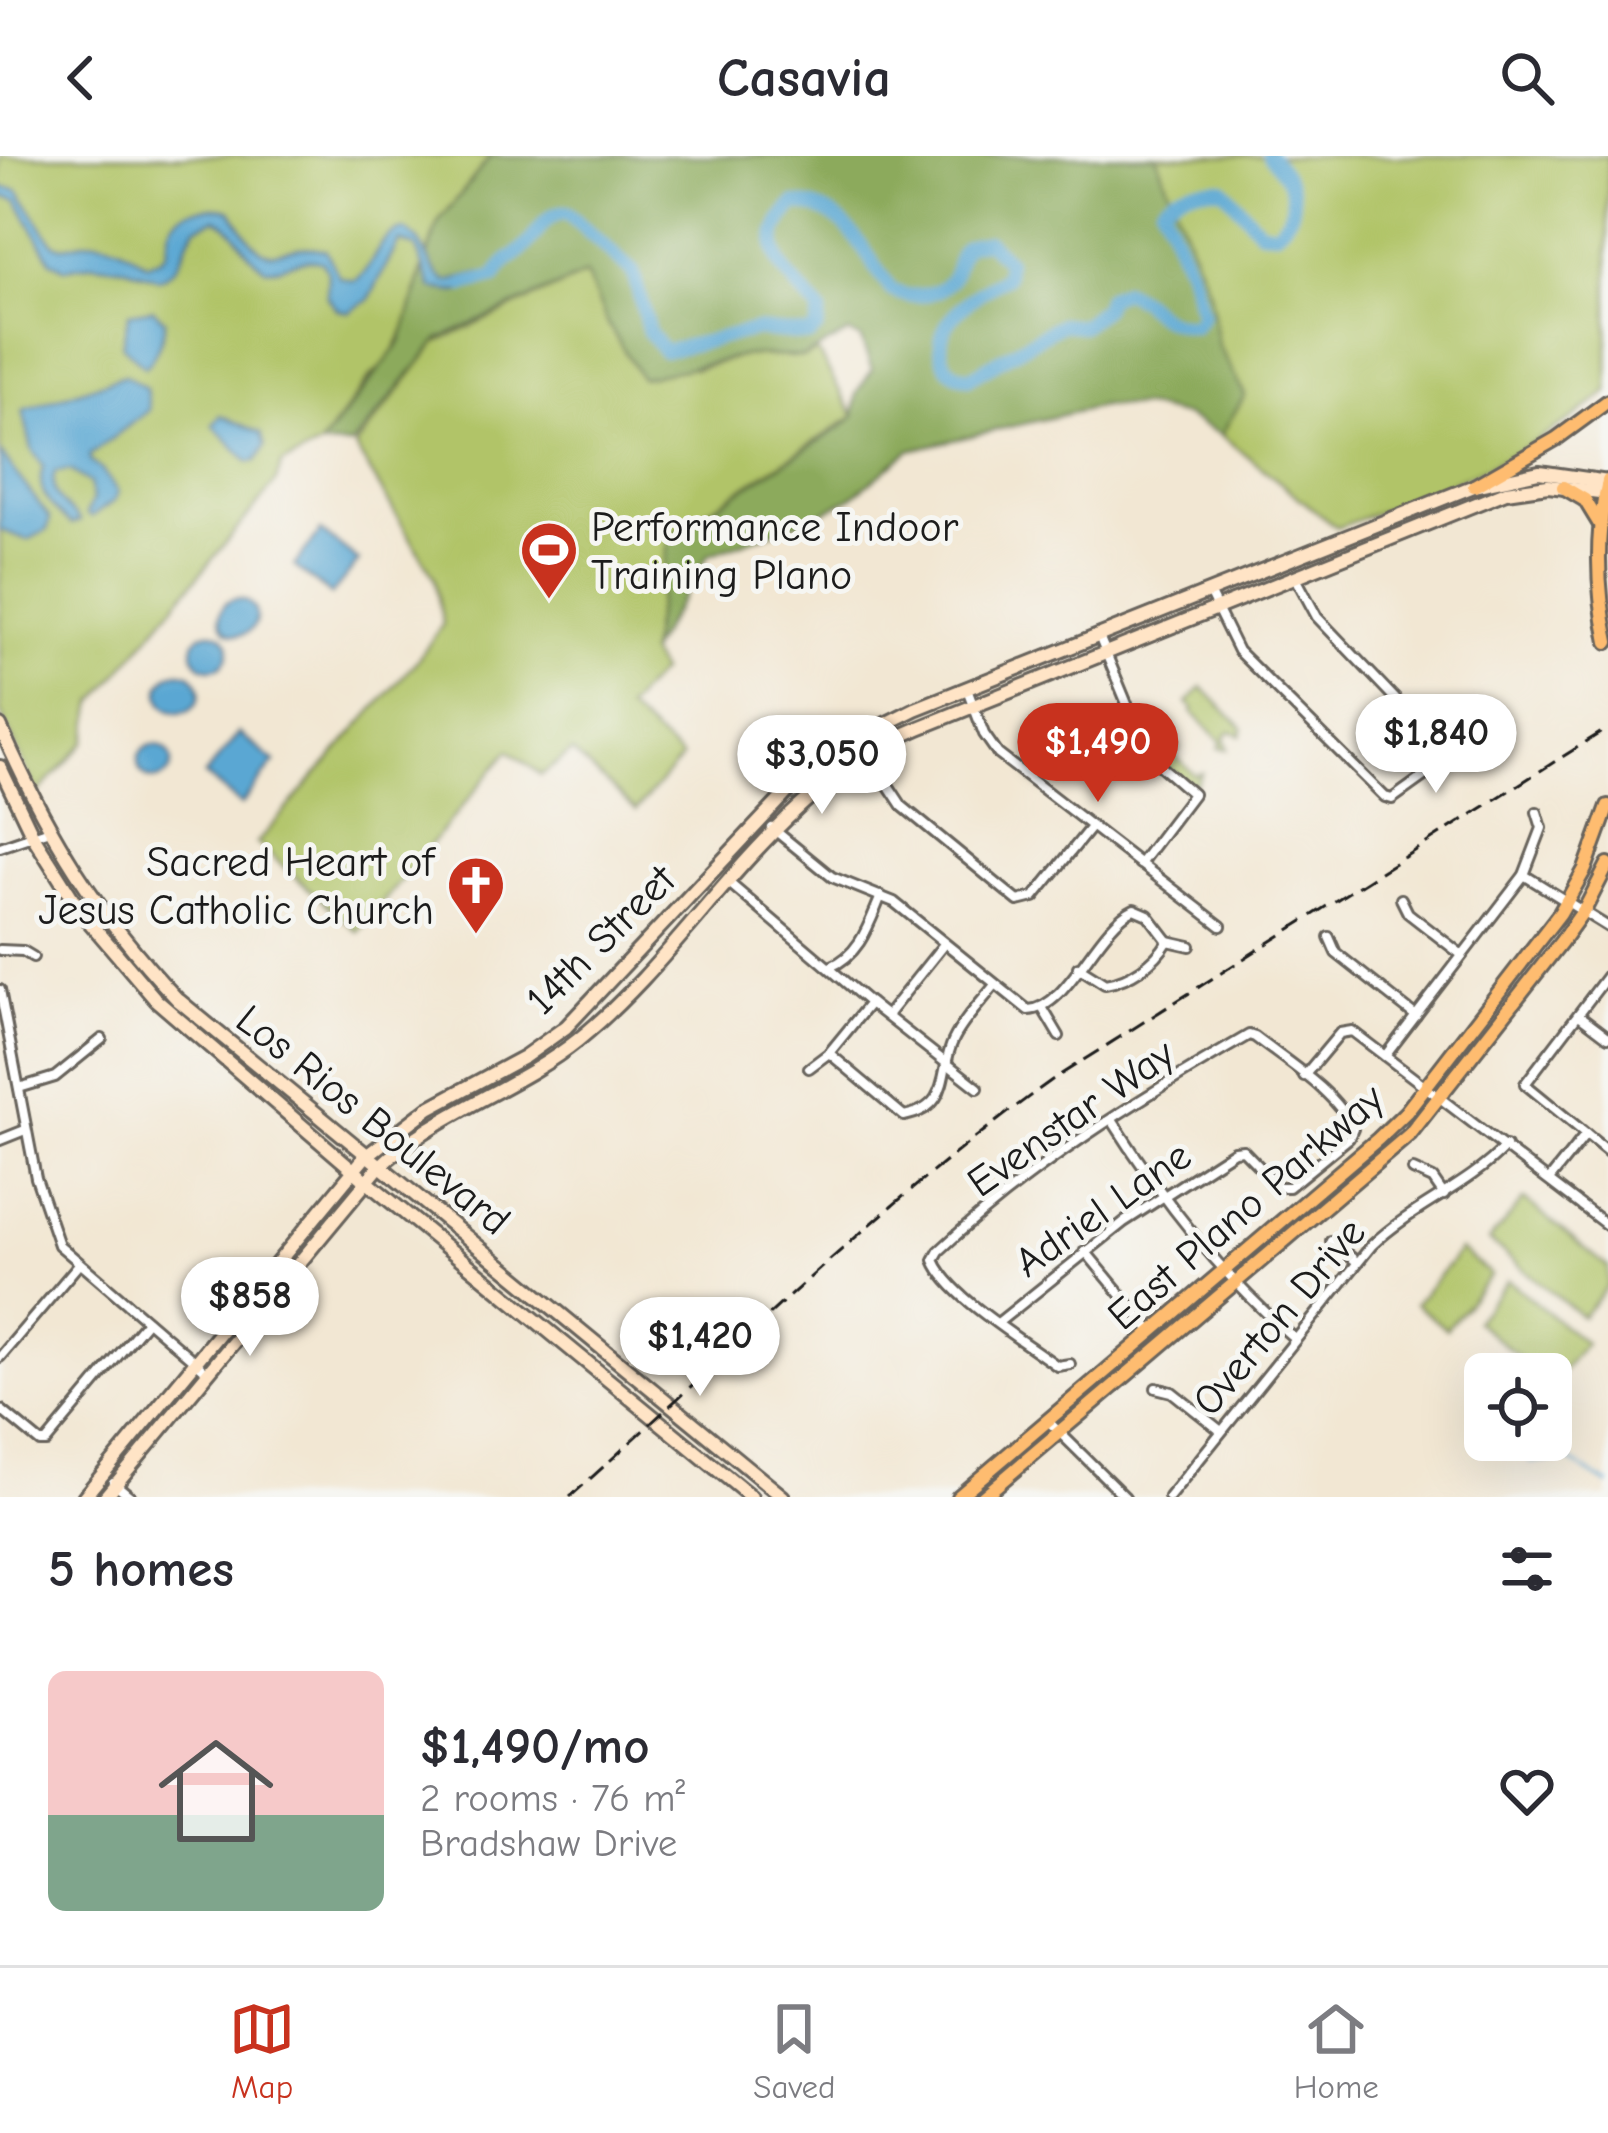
<!DOCTYPE html>
<html lang="en">
<head>
<meta charset="utf-8">
<style>
	:root { --surface:#fff; --page:#f2f2f3; --text:#2b2b33; --muted:#7c7c81; --line:#e1e1e2; --accent:#c8321e }
	body { margin:0; font-family:"Comic Neue",sans-serif; background:var(--page); color:var(--text); height:100vh; display:flex; flex-direction:column; font-size:45px; white-space:nowrap }
	* { box-sizing:border-box; margin:0 }
	p { font-size:39px; color:var(--muted) }
	.icon { flex:none; width:66px; height:66px; fill:none; stroke:currentColor; stroke-width:2; stroke-linecap:round; stroke-linejoin:round }
	.map { position:relative; height:1341px; overflow:hidden }
	.sheet { display:flex; flex-direction:column; background:var(--surface); flex:1 }
	.sheet>* { flex:none }
	.tools { position:absolute; left:1464px; top:1197px; display:grid; gap:24px }
	.tools a { display:grid; place-items:center; width:108px; height:108px; border-radius:18px; background:var(--surface); box-shadow:0 12px 48px #0002; font-size:60px }
	.price { position:absolute; translate:-50% -102px; padding:0 27px; border-radius:42px; background:#fff; color:#222; font-size:39px; line-height:78px; filter:drop-shadow(0 3px 6px #0008) }
	.price::after { content:''; position:absolute; left:50%; top:72px; width:36px; height:27px; margin-left:-18px; background:inherit; clip-path:polygon(0 0,100% 0,50% 100%) }
	.price.active { background:var(--accent); color:#fff }
	ul { padding:0; list-style:none }
	li { display:flex; align-items:center; gap:36px; height:300px; padding:0 48px }
	li+li { border-top:3px solid var(--line) }
	li span { display:grid; place-items:center; flex:none; width:336px; height:240px; border-radius:18px; color:#555 }
	li>.icon { margin-inline-start:auto }
	span .icon { width:144px; height:144px; fill:#fffc; stroke-width:1 }
	li b { font-size:51px }
	h2 { display:flex; justify-content:space-between; align-items:center; height:144px; padding:0 48px; font-size:51px }
	header { display:flex; justify-content:space-between; align-items:center; height:156px; padding:0 48px; background:var(--surface); font-size:54px; font-weight:800 }
	.tab-bar { display:flex; justify-content:space-around; align-items:center; height:168px; border-top:3px solid var(--line); background:var(--surface); font-size:33px; color:var(--muted) }
	.tab-bar a { display:grid; justify-items:center; gap:6px }
	.tab-bar .active { color:var(--accent) }
	.map>svg:first-child { display:block }
</style>
</head>
<body>
<header><svg class="icon" aria-label="back" viewBox="0 0 24 24"><path d="M15 5l-7 7 7 7"/></svg>Casavia<svg class="icon" aria-label="search" viewBox="0 0 24 24"><circle cx="10" cy="10" r="6"/><path d="M15 15l6 6"/></svg></header>
<div class="map">
<svg width="1608" height="1341" viewBox="0 0 1608 1341">
	<rect width="100%" height="100%" fill="#f6f6f2"/>
	<filter id="ink" filterUnits="userSpaceOnUse"><feTurbulence type="fractalNoise" baseFrequency=".00833" numOctaves="2"/><feDisplacementMap in="SourceGraphic" scale="24" xChannelSelector="R" yChannelSelector="G"/><feConvolveMatrix kernelMatrix="1 2 1 2 8 2 1 2 1" color-interpolation-filters="sRGB"/></filter>
	<filter id="wash" filterUnits="userSpaceOnUse"><feTurbulence type="fractalNoise" baseFrequency=".004" numOctaves="4" result="noise"/><feDisplacementMap in="SourceGraphic" scale="48" xChannelSelector="R" yChannelSelector="G"/><feGaussianBlur stdDeviation="2.7" result="paint"/><feColorMatrix in="noise" values="0 0 0 0 0 0 0 0 0 0 0 0 0 0 0 0 0 1.4 0 .05"/><feComposite in="paint" operator="in"/></filter>
	<g filter="url(#wash)">
		<rect width="100%" height="100%" fill="#f2e7d3"/>
		<g fill="#b1c468" stroke="#667042" stroke-width="3">
			<polygon points="0,0 491,0 438,67 420,119 410,164 389,204 369,222 320,290 282,308 275,327 94,547 86,585 37,638 0,555"/>
			<path d="M1121,0H1608V236C1524,304 1436,334 1337,372L1221,279L1137,87Z"/>
			<polygon points="587,118 609,170 694,213 746,199 803,201 818,196 854,260 670,379 649,497 660,516 626,553 682,602 636,654 572,596 541,619 509,594 358,776 257,687 418,503 443,468 434,421 355,291 436,187"/>
			<polygon points="1202,531 1243,572 1241,579 1230,575 1225,580 1228,593 1219,592 1222,586 1192,556 1194,553 1187,547"/>
			<path d="M1157,570L1155,580L1171,596L1178,593L1174,599L1195,619L1202,617L1196,629C1171,623 1151,599 1146,574Z"/>
			<polygon points="1524,1043 1608,1111 1608,1130 1582,1161 1489,1085"/>
			<polygon points="1460,1094 1491,1119 1446,1173 1415,1148"/>
			<polygon points="1508,1124 1585,1187 1552,1228 1551,1218 1540,1218 1475,1165"/>
		</g>
		<polygon fill="#8caa5c" stroke="#54633c" stroke-width="3" points="491,0 1156,0 1209,136 1218,189 1245,239 1221,279 1185,260 1143,250 1101,250 910,294 852,341 812,362 708,399 649,497 670,379 841,271 854,260 856,238 872,214 861,183 849,177 803,201 746,199 641,222 609,170 586,118 439,183 352,289 320,290 401,186 438,67"/>
		<g fill="#5aa7d3" stroke="#3b6278" stroke-width="3">
			<path d="M0,31L18,34L53,87L61,91C103,79 112,85 147,108C178,98 162,88 172,68C183,50 214,50 231,54C276,130 267,80 326,94L339,121L354,125C377,112 374,79 404,74C429,86 426,114 447,126L481,118L483,128L456,136L433,133L415,91L399,85L369,144L349,156L337,153L327,140L328,117L322,106C302,97 286,115 265,112C242,99 240,72 215,63L196,71C182,90 184,113 159,123L127,112L93,108L66,113L51,105L17,44L0,40Z"/>
			<path d="M153,153L165,165C164,180 155,202 145,211L122,189L129,157Z"/>
			<path d="M125,219L146,232L149,254L90,299V305L102,314L118,336L114,345L91,361L86,358L93,344L90,327L70,314L55,316C47,341 68,350 80,365L71,368C51,352 35,336 43,310L32,294L23,254Z"/>
			<polygon points="221,259 261,277 265,290 256,305 249,306 213,269"/>
			<polygon points="0,296 50,362 47,374 28,384 0,374"/>
			<polygon points="321,375 359,405 331,439 294,410"/>
			<circle cx="238" cy="461" r="18"/>
			<circle cx="211" cy="494" r="18"/>
			<circle cx="180" cy="536" r="20"/>
			<polygon points="239,577 275,606 241,649 205,619"/>
			<circle cx="155" cy="606" r="17"/>
		</g>
		<g fill="none" stroke-linecap="round" stroke-linejoin="round">
			<g stroke="#5aa7d3" stroke-width="3">
				<polyline points="1144,604 1146,608"/>
				<polyline points="1531,1306 1569,1304 1608,1328"/>
			</g>
			<path stroke="#5aa7d3" stroke-width="14" d="M464,129L495,121C502,107 511,103 523,93C540,79 540,60 566,56L633,116L649,176L664,195L757,174L809,179L817,172L820,156C789,117 750,96 794,48C849,51 862,94 891,134C912,145 943,140 954,118C959,109 957,97 967,90C973,87 980,87 987,85L1007,105L1006,121C980,135 933,163 942,199C945,213 956,219 969,222L1061,168L1082,170L1103,153L1108,141L1123,135C1159,148 1147,165 1194,170L1202,158L1191,118L1162,50C1181,31 1198,32 1223,32L1260,75L1275,76C1305,52 1293,24 1269,0"/>
		</g>
	</g>
	<g filter="url(#ink)">
		<g fill="none" stroke-linecap="round" stroke-linejoin="round">
			<defs>
				<g id="street">
					<polyline points="1209,436 1238,495 1385,641 1392,643 1445,605 1445,595 1317,461 1296,422"/>
					<polyline points="1099,480 1148,599 1193,638 1140,708"/>
					<polyline points="967,533 984,578 998,598 1221,770"/>
					<polyline points="857,582 902,650 1018,745 1034,741 1091,671"/>
					<path d="M772,672L832,721L894,746L1028,854C1068,853 1096,771 1134,753L1148,759L1168,785C1155,807 1130,824 1105,828L1078,811"/>
					<polyline points="0,691 50,674"/>
					<polyline points="1524,719 1608,771"/>
					<polyline points="728,726 870,847 978,932"/>
					<polyline points="1401,743 1408,757 1462,799"/>
					<polyline points="1329,781 1336,797 1416,860"/>
					<polyline points="1168,785 1190,790"/>
					<polyline points="0,794 23,795 33,801"/>
					<path d="M830,811C860,799 869,768 881,740"/>
					<polyline points="1608,819 1525,928 1608,996"/>
					<polyline points="0,834 36,1022 59,1089 208,1217"/>
					<polyline points="1043,853 1059,880"/>
					<polyline points="888,858 944,788"/>
					<polyline points="1579,859 1608,881"/>
					<path d="M829,897L904,960C952,951 939,914 953,885C962,865 981,847 994,830"/>
					<polyline points="1385,900 1524,719 1542,672 1537,656"/>
					<polyline points="809,912 829,897 870,847"/>
					<polyline points="1304,920 1340,877 1352,875 1608,1070"/>
					<polyline points="19,932 55,921 102,883"/>
					<path d="M1112,964C1164,1046 1221,1119 1294,1182"/>
					<polyline points="0,984 25,974"/>
					<polyline points="1413,1014 1433,1023 1444,1039"/>
					<polyline points="1549,1024 1586,978"/>
					<polyline points="1331,1085 1357,1106"/>
					<polyline points="1085,1095 1152,1176"/>
					<path d="M999,1166L1124,1066L1234,995L1243,994L1279,1031H1289L1349,982L1353,973C1337,936 1287,906 1255,881L1249,879C1140,942 1031,1009 939,1095L934,1104C949,1141 1024,1185 1057,1210L1070,1208"/>
					<polyline points="0,1201 79,1108"/>
					<polyline points="1156,1232 1172,1236 1221,1275"/>
					<polyline points="0,1253 40,1286 46,1286 147,1165"/>
					<polyline points="1048,1265 1125,1341"/>
					<polyline points="113,1326 131,1341"/>
					<path d="M1169,1341L1372,1089C1413,1050 1467,1031 1506,990"/>
				</g>
				<g id="secondary">
					<path d="M0,570C47,678 96,757 177,843L783,1341"/>
					<polyline points="0,611 33,680 81,756 156,844 366,1025 751,1341"/>
					<polyline points="84,1341 365,1001 429,952 524,901 566,871 793,630 857,582 915,553 1474,330 1539,316 1608,326"/>
					<path d="M105,1341L378,1012C437,956 516,934 578,884C698,787 770,633 919,572L1506,336L1548,330L1608,337"/>
				</g>
				<g id="primary">
					<path d="M1608,325C1595,378 1597,433 1608,486"/>
					<polyline points="1474,330 1556,283 1608,245"/>
					<polyline points="1563,331 1585,344 1599,367"/>
					<polyline points="958,1341 1378,983 1406,956 1560,757 1585,713 1608,650"/>
					<polyline points="983,1341 1410,978 1561,786 1586,751 1608,708"/>
				</g>
			</defs>
			<use href="#street" stroke="#67635c" stroke-width="14"/>
			<use href="#secondary" stroke="#67635c" stroke-width="18"/>
			<use href="#primary" stroke="#67635c" stroke-width="18"/>
			<use href="#street" stroke="#fff" stroke-width="8"/>
			<use href="#secondary" stroke="#ffe4c6" stroke-width="12"/>
			<use href="#primary" stroke="#febc70" stroke-width="12"/>
			<path stroke="#1c1c1c" stroke-width="3" stroke-dasharray="18 9" stroke-linecap="butt" d="M570,1341C728,1199 879,1048 1052,924L1608,572"/>
		</g>
	</g>
	<defs>
		<symbol id="stadium-pin" viewBox="-11 -11 22 30"><path d="M0 17L-7.5 6A9.5 9.5 0 1 1 7.5 6Z" fill="#c8321e" stroke="#f6f6f2"/><path d="M0-5a6.5 5 0 1 0 0 10a6.5 5 0 1 0 0-10ZM-3.5-1.8h7v3.6h-7Z" fill="#fff"/></symbol>
		<symbol id="church-pin" viewBox="-11 -11 22 30"><path d="M0 17L-7.5 6A9.5 9.5 0 1 1 7.5 6Z" fill="#c8321e" stroke="#f6f6f2"/><path d="M-1.2-6h2.4v3.5h3.3v2.4h-3.3V6h-2.4V-.1h-3.3v-2.4h3.3Z" fill="#fff"/></symbol>
	</defs>
	<g fill-rule="evenodd">
		<use href="#stadium-pin" x="516" y="361" width="66" height="90"/>
		<use href="#church-pin" x="443" y="696" width="66" height="90"/>
	</g>
	<g text-anchor="middle" stroke-width="10" stroke-linejoin="round" paint-order="stroke">
		<g font-size="42" fill="#1c1c1c" stroke="#f6f6f2" text-anchor="start">
			<text x="591" y="385">Performance Indoor<tspan x="591" dy="48">Training Plano</tspan></text>
			<text x="434" y="720" text-anchor="end">Sacred Heart of<tspan x="434" dy="48">Jesus Catholic Church</tspan></text>
		</g>
		<g font-size="42" fill="#1c1c1c" stroke="#f6f6f2">
			<text transform="translate(600 783) rotate(-45)" y="15">14th Street</text>
			<text transform="translate(1070 961) rotate(-35)" y="15">Evenstar Way</text>
			<text transform="translate(374 963) rotate(39)" y="15">Los Rios Boulevard</text>
			<text transform="translate(1245 1050) rotate(-41)" y="15">East Plano Parkway</text>
			<text transform="translate(1102 1052) rotate(-35)" y="15">Adriel Lane</text>
			<text transform="translate(1278 1160) rotate(-50)" y="15">Overton Drive</text>
		</g>
	</g>
</svg>
<div class="tools">
<a><svg class="icon" aria-label="locate" viewBox="0 0 24 24"><circle cx="12" cy="12" r="6"/><path d="M12 2v4M12 18v4M2 12h4M18 12h4"/></svg></a>
</div>
<b class="price" style="left:1436px;top:640px">$1,840</b>
<b class="price active" style="left:1098px;top:649px">$1,490</b>
<b class="price" style="left:822px;top:661px">$3,050</b>
<b class="price" style="left:250px;top:1203px">$858</b>
<b class="price" style="left:700px;top:1243px">$1,420</b>
</div>
<section class="sheet">
<h2>5 homes<svg class="icon" aria-label="filters" viewBox="0 0 24 24"><path d="M4 7h16M4 17h16"/><circle cx="9" cy="7" r="2"/><circle cx="15" cy="17" r="2"/></svg></h2>
<ul>
<li><span style="background:linear-gradient(#f6c9c9 60%,#7fa58c 0)"><svg class="icon" aria-label="home" viewBox="0 0 24 24"><path d="M3 11l9-7 9 7M6 9v11h12V9"/></svg></span><div><b>$1,490/mo</b><p>2 rooms · 76 m²</p><p>Bradshaw Drive</p></div><svg class="icon" aria-label="heart" viewBox="0 0 24 24"><path d="M12 20l-8-8c-3-5 5-10 8-4 3-6 11-1 8 4z"/></svg></li>
</ul>
</section>
<nav class="tab-bar">
<a class="active"><svg class="icon" aria-label="map" viewBox="0 0 24 24"><path d="M3 6l6-2 6 2 6-2v14l-6 2-6-2-6 2zM9 4v14M15 6v14"/></svg>Map</a>
<a><svg class="icon" aria-label="saved" viewBox="0 0 24 24"><path d="M7 4h10v16l-5-4-5 4z"/></svg>Saved</a>
<a><svg class="icon" aria-label="home" viewBox="0 0 24 24"><path d="M3 11l9-7 9 7M6 9v11h12V9"/></svg>Home</a>
</nav>
</body>
</html>
